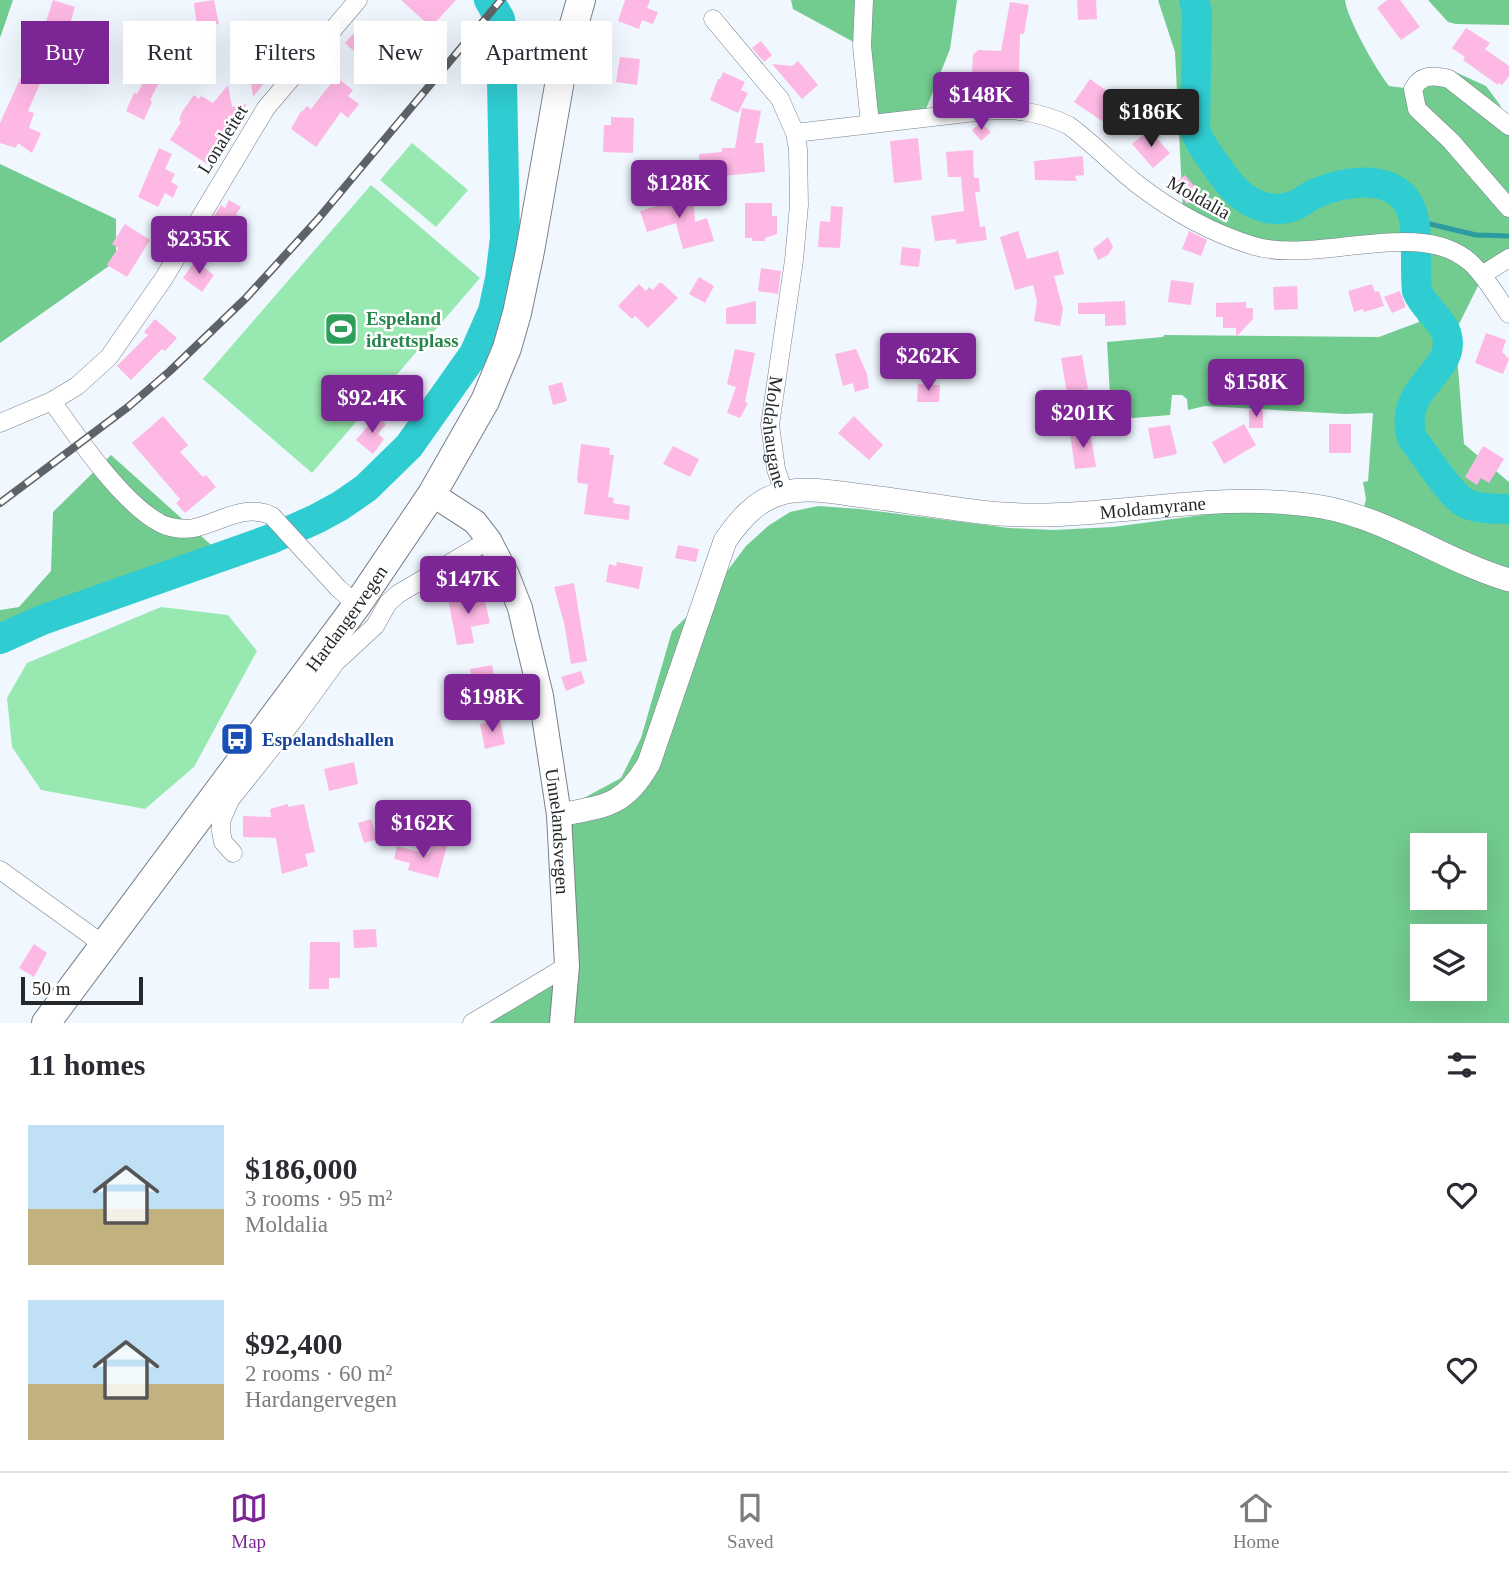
<!DOCTYPE html>
<html lang="en">
<head>
<meta charset="utf-8">
<style>
	:root { --surface:#fff; --page:#f7f7f7; --text:#2b2b33; --muted:#7c7c81; --line:#e1e1e2; --accent:#7c2695 }
	body { margin:0; font-family:Georgia,serif; background:var(--page); color:var(--text); height:100vh; display:flex; flex-direction:column; font-size:26px; white-space:nowrap }
	* { box-sizing:border-box; margin:0 }
	p { font-size:23px; color:var(--muted) }
	.icon { flex:none; width:38px; height:38px; fill:none; stroke:currentColor; stroke-width:2; stroke-linecap:round; stroke-linejoin:round }
	.map { position:relative; height:1023px; overflow:hidden }
	.details { display:flex; flex-direction:column; background:var(--surface); flex:1 }
	.details>* { flex:none }
	.top-card { position:absolute; left:21px; top:21px; width:700px; height:63px; display:flex; gap:14px }
	.buttons { position:absolute; left:1410px; top:833px; display:grid; gap:14px }
	.buttons a { display:grid; place-items:center; width:77px; height:77px; border-radius:0px; background:var(--surface); box-shadow:0 7px 28px #0002; font-size:35px }
	.scale { position:absolute; left:21px; bottom:18px; width:122px; box-sizing:border-box; padding-left:7px; border:4px solid #25292c; border-top:0; font-size:19px; line-height:24px; white-space:nowrap; color:#25292c; -webkit-text-stroke:5px #fff; paint-order:stroke }
	.price { position:absolute; translate:-50% -60px; padding:0 16px; border-radius:7px; background:var(--accent); color:#fff; font-size:23px; line-height:46px; filter:drop-shadow(0 2px 4px #0008) }
	.price::after { content:''; position:absolute; left:50%; top:42px; width:21px; height:16px; margin-left:-10px; background:inherit; clip-path:polygon(0 0,100% 0,50% 100%) }
	.price.current { background:#222; color:#fff }
	ul { padding:0; list-style:none }
	li { display:flex; align-items:center; gap:21px; height:175px; padding:0 28px }
	li span { display:grid; place-items:center; flex:none; width:196px; height:140px; border-radius:0px; color:#555 }
	li>.icon { margin-inline-start:auto }
	span .icon { width:84px; height:84px; fill:#fffc; stroke-width:1 }
	li b { font-size:30px }
	h2 { display:flex; justify-content:space-between; align-items:center; height:84px; padding:0 28px; font-size:30px }
	.pill { padding:0 24px; border-radius:0px; background:var(--surface); box-shadow:0 7px 28px #0002; font-size:24px; line-height:63px }
	.pill.current { background:var(--accent); color:#fff }
	.menu { display:flex; justify-content:space-around; align-items:center; height:98px; border-top:2px solid var(--line); background:var(--surface); font-size:19px; color:var(--muted) }
	.menu a { display:grid; justify-items:center; gap:4px }
	.menu .current { color:var(--accent) }
	.map>svg:first-child { display:block }
</style>
</head>
<body>
<div class="map">
<svg width="1509" height="1023" viewBox="0 0 1509 1023">
	<rect width="100%" height="100%" fill="#f0f7ff"/>
	<g fill="#98e9b1">
		<polygon points="412,143 468,190 436,227 380,180"/>
		<polygon points="371,185 480,278 312,473 203,379"/>
		<polygon points="161,607 228,615 257,651 194,767 145,809 41,790 12,747 7,698 27,663"/>
	</g>
	<g fill="#72cc90" fill-rule="evenodd">
		<polygon points="0,0 13,0 0,38"/>
		<polygon points="791,0 957,0 950,49 924,114 869,117 859,45 793,9"/>
		<path d="M1158,0H1345C1347,19 1377,71 1389,86L1404,88L1436,70H1451L1486,86L1500,105L1505,119L1509,123V255L1484,274L1458,326L1457,356L1464,444L1509,482V1023H465L559,978L571,805L621,778L641,738L672,631L710,594L746,546L768,526L790,512L818,506L860,509L1009,528L1053,530L1113,527L1240,510L1288,511L1359,527L1366,499L1363,482L1368,481L1373,413L1345,414L1205,406L1188,410L1187,399L1182,395H1172L1170,415L1133,418L1111,413L1107,342L1163,337L1164,335L1379,337L1419,322L1401,270V248L1247,247L1183,213L1175,52ZM1423,845H1475V898H1423ZM1423,936H1475V989H1423Z"/>
		<polygon points="1428,0 1509,0 1509,25 1456,24 1448,22"/>
		<polygon points="0,164 116,219 116,261 0,343"/>
		<polygon points="111,455 219,552 186,576 128,584 0,631 0,610 19,607 51,571 53,512"/>
	</g>
	<g fill="none" stroke-linecap="round" stroke-linejoin="round">
		<polyline stroke="#2c9ca0" stroke-width="5" points="1414,223 1430,224 1476,235 1509,236"/>
		<g stroke="#2fcdd1" stroke-width="30">
			<path d="M1194,0L1197,13L1195,130C1200,145 1211,158 1220,171C1237,197 1264,218 1296,205C1302,202 1308,197 1314,194C1344,181 1393,172 1410,207C1420,227 1414,267 1417,291C1423,307 1444,321 1447,336C1456,373 1397,386 1412,438C1424,453 1449,494 1465,503C1477,509 1495,509 1509,509"/>
			<polyline points="0,639 42,620 271,539 316,519 340,506 366,488 409,446 474,354 493,311 500,279 505,238 501,28 500,19 489,0"/>
		</g>
	</g>
	<g fill="#feb8e4">
		<polygon points="53,0 75,7 67,33 45,25"/>
		<polygon points="214,0 219,24 197,28 194,3"/>
		<polygon points="401,0 456,0 431,27"/>
		<polygon points="625,0 650,0 647,8 658,12 653,24 642,20 639,29 618,21"/>
		<polygon points="1077,0 1096,0 1097,19 1078,20"/>
		<polygon points="1387,0 1400,0 1420,27 1401,40 1377,8"/>
		<polygon points="1010,2 1029,5 1024,34 1020,34 1019,77 1011,77 1011,79 993,79 993,76 985,76 985,73 972,72 973,55 978,50 1001,51"/>
		<polygon points="362,24 378,40 361,58 345,43"/>
		<polygon points="1466,28 1490,43 1485,49 1509,66 1509,76 1502,85 1499,83 1498,85 1463,60 1465,57 1452,48"/>
		<polygon points="761,41 772,55 764,62 752,48"/>
		<polygon points="31,55 49,63 28,111 34,113 29,128 41,133 32,153 18,143 16,148 0,143 0,123"/>
		<polygon points="620,57 640,59 637,85 616,82"/>
		<polygon points="798,61 818,85 802,99 772,64 792,66"/>
		<polygon points="149,71 162,77 150,100 152,102 144,120 126,111 134,93 137,94"/>
		<polygon points="273,72 253,97 250,76"/>
		<polygon points="723,72 745,82 741,90 748,93 738,113 710,100 718,79 720,79"/>
		<polygon points="336,77 353,90 348,96 359,104 348,118 341,112 316,147 291,129 301,111 302,112 307,106 311,109"/>
		<polygon points="1090,79 1127,105 1111,127 1074,102"/>
		<polygon points="228,85 232,107 247,104 234,121 239,125 212,167 170,140 181,122 179,120 182,112 194,95 199,99 201,96 213,103"/>
		<polygon points="742,108 761,111 755,143 763,143 765,172 701,178 699,154 722,152 722,148 735,148"/>
		<polygon points="611,117 634,118 633,153 603,152 604,125 611,125"/>
		<polygon points="981,123 991,132 981,141 972,130"/>
		<polygon points="1149,130 1170,153 1153,168 1132,144"/>
		<polygon points="918,138 922,180 894,183 890,141"/>
		<polygon points="159,148 172,154 165,169 175,174 171,182 178,186 173,198 165,193 158,207 138,197"/>
		<polygon points="973,150 974,178 979,178 980,192 975,192 980,227 985,226 987,240 956,244 956,239 935,241 931,216 964,211 961,177 948,177 946,152"/>
		<polygon points="1083,156 1084,175 1075,176 1077,181 1035,180 1034,161"/>
		<polygon points="1185,175 1200,193 1187,204 1172,185"/>
		<polygon points="693,193 695,222 707,218 714,241 683,249 676,223 647,232 640,211 670,202 669,195"/>
		<polygon points="229,200 241,207 236,214 240,217 225,243 205,231 221,205 225,208"/>
		<polygon points="745,203 772,203 772,216 777,216 777,234 765,238 765,241 752,241 752,238 745,238"/>
		<polygon points="831,206 843,207 840,248 818,247 820,221 830,222"/>
		<polygon points="125,224 150,240 127,277 107,265 118,248 112,244"/>
		<polygon points="1018,231 1027,259 1058,251 1064,274 1054,276 1063,309 1060,326 1034,321 1037,301 1033,285 1015,290 1000,237"/>
		<polygon points="1189,231 1207,240 1201,256 1182,249"/>
		<polygon points="1108,237 1113,247 1108,255 1098,260 1093,249"/>
		<polygon points="902,247 921,249 919,267 900,265"/>
		<polygon points="195,261 214,275 202,292 183,278"/>
		<polygon points="761,268 781,271 778,294 758,291"/>
		<polygon points="699,277 714,286 705,303 689,294"/>
		<polygon points="1171,280 1194,283 1191,305 1168,302"/>
		<polygon points="659,283 662,283 678,298 648,328 635,316 632,319 618,306 639,284 646,291 649,287 653,290"/>
		<polygon points="1372,284 1375,292 1379,291 1384,306 1364,312 1363,309 1354,312 1348,291"/>
		<polygon points="1297,286 1298,309 1274,310 1273,287"/>
		<polygon points="1400,291 1406,307 1392,313 1384,297"/>
		<polygon points="756,301 756,324 726,324 726,308"/>
		<polygon points="1125,301 1126,325 1105,326 1105,314 1078,314 1078,303"/>
		<polygon points="1246,302 1246,308 1253,308 1253,319 1236,337 1236,328 1223,328 1223,317 1216,317 1216,303"/>
		<polygon points="155,319 177,338 165,351 162,349 131,380 117,366 148,335 144,332"/>
		<polygon points="1486,333 1506,340 1502,352 1509,359 1503,374 1475,363"/>
		<polygon points="735,349 755,353 745,402 748,403 740,418 727,413 736,387 727,384"/>
		<polygon points="856,349 867,374 869,388 855,392 853,383 843,386 835,354"/>
		<polygon points="1082,355 1088,389 1067,393 1061,358"/>
		<polygon points="562,382 567,401 553,405 548,386"/>
		<polygon points="918,384 940,385 939,402 917,402"/>
		<rect x="1249" y="410" width="14" height="18"/>
		<polygon points="163,416 188,445 180,452 203,477 206,475 216,487 185,513 176,503 180,499 132,443"/>
		<polygon points="376,416 386,424 378,434 384,439 373,454 356,440"/>
		<polygon points="854,416 883,445 869,460 838,433"/>
		<polygon points="1244,424 1256,445 1224,464 1212,442"/>
		<rect x="1329" y="424" width="22" height="29"/>
		<polygon points="1170,425 1177,454 1154,459 1148,428"/>
		<polygon points="1090,431 1096,467 1075,469 1070,434"/>
		<polygon points="581,444 610,448 609,455 614,455 608,497 614,498 613,503 630,506 629,520 584,514 588,484 578,483 577,480"/>
		<polygon points="673,446 699,459 690,477 663,464"/>
		<polygon points="1483,446 1504,459 1489,483 1481,478 1477,485 1465,477"/>
		<polygon points="678,545 699,549 696,562 675,558"/>
		<polygon points="617,562 643,567 639,589 606,582 609,564 616,566"/>
		<polygon points="574,583 587,661 571,664 564,623 554,587"/>
		<polygon points="483,593 490,623 471,627 474,643 457,645 448,599"/>
		<polygon points="492,665 496,685 474,690 470,669"/>
		<polygon points="581,671 585,683 566,691 561,677"/>
		<polygon points="500,720 505,744 485,749 480,724"/>
		<polygon points="354,762 358,784 329,791 324,769"/>
		<polygon points="288,804 288,807 304,804 315,852 305,854 308,866 282,874 276,838 243,837 243,816 271,817 270,809"/>
		<polygon points="371,819 377,839 364,843 358,823"/>
		<polygon points="434,842 447,846 438,878 408,870 410,863 394,859 397,846 428,854"/>
		<polygon points="376,929 377,947 354,948 353,930"/>
		<polygon points="310,942 340,942 340,978 329,978 329,989 309,989"/>
		<polygon points="34,944 47,953 34,977 19,968"/>
	</g>
	<g fill="none" stroke-linecap="round" stroke-linejoin="round">
		<defs>
			<g id="minor">
				<polyline points="864,0 862,46 870,124"/>
				<path id="s1" d="M713,19L780,99L795,133L798,149L799,205L794,260L770,425L776,469L784,493"/>
				<path d="M1509,126L1449,79C1434,75 1421,74 1413,89L1417,109L1451,141L1509,208"/>
				<path d="M795,133L984,111C1015,108 1040,112 1068,125C1093,143 1113,165 1137,184C1172,211 1211,233 1254,246C1318,265 1420,216 1471,263C1486,277 1497,297 1509,314"/>
				<polyline points="1482,275 1509,258"/>
				<path d="M52,401C77,437 120,500 158,522C168,528 183,530 194,528C221,522 245,503 272,516L338,588L357,605"/>
				<polyline points="0,423 52,401 77,386 109,357 164,278 266,108 358,0"/>
				<polyline points="233,853 223,842 221,831 221,821 230,800 293,721 336,662 375,626 388,603 398,594 489,540"/>
				<polyline points="0,870 104,945"/>
				<polyline points="472,1023 567,966"/>
			</g>
			<g id="tertiary">
				<path id="s2" d="M559,815C605,806 624,807 649,763L725,541C740,519 758,498 786,492C811,487 839,493 864,496C903,501 941,507 980,512C1094,526 1205,487 1322,507C1389,519 1445,561 1509,580"/>
			</g>
			<g id="secondary">
				<path id="s3" d="M432,494L475,522L489,540L507,575L520,608L526,634L541,696L559,815L567,966L562,1023"/>
			</g>
			<g id="primary">
				<path id="s4" d="M46,1023L357,605L432,494L485,401L507,348L517,313L530,251L563,63L581,0"/>
			</g>
		</defs>
		<use href="#minor" stroke="#798189" stroke-width="19"/>
		<use href="#tertiary" stroke="#798189" stroke-width="24"/>
		<use href="#secondary" stroke="#798189" stroke-width="26"/>
		<use href="#primary" stroke="#798189" stroke-width="30"/>
		<use href="#minor" stroke="#fff" stroke-width="18"/>
		<use href="#tertiary" stroke="#fff" stroke-width="23"/>
		<use href="#secondary" stroke="#fff" stroke-width="24"/>
		<use href="#primary" stroke="#fff" stroke-width="28"/>
		<defs>
			<polyline id="rail" points="0,503 128,407 170,371 246,298 318,219 501,0"/>
		</defs>
		<use href="#rail" stroke="#5e6367" stroke-width="8"/>
		<use href="#rail" stroke="#fff" stroke-width="5" stroke-dasharray="16" stroke-linecap="butt"/>
	</g>
	<defs>
		<symbol id="stadium-square" viewBox="-11 -11 22 22"><rect x="-9" y="-9" width="18" height="18" rx="4" fill="#2e9e5b" stroke="#fff"/><path d="M0-5a6.5 5 0 1 0 0 10a6.5 5 0 1 0 0-10ZM-3.5-1.8h7v3.6h-7Z" fill="#fff"/></symbol>
		<symbol id="bus-square" viewBox="-11 -11 22 22"><rect x="-9" y="-9" width="18" height="18" rx="4" fill="#1a4fb4" stroke="#fff"/><path d="M-5-6H5V4H4V6H2V4H-2V6H-4V4H-5ZM-3.5-4V0h7V-4ZM-3.5 1.2v1.5H-2V1.2ZM2 1.2v1.5H3.5V1.2Z" fill="#fff"/></symbol>
	</defs>
	<g fill-rule="evenodd">
		<use href="#stadium-square" x="322" y="310" width="38" height="38"/>
		<use href="#bus-square" x="218" y="720" width="38" height="38"/>
	</g>
	<g text-anchor="middle" stroke-width="5" stroke-linejoin="round" paint-order="stroke">
		<g font-size="19" fill="#25292c" stroke="#fff">
			<text transform="translate(222 139) rotate(-58)" y="7">Lonaleitet</text>
			<text transform="translate(1199 197) rotate(29)" y="7">Moldalia</text>
			<text dy="7" stroke="none"><textPath href="#s1" startOffset="443">Moldahaugane</textPath></text>
			<text dy="7" stroke="none"><textPath href="#s2" startOffset="793">Moldamyrane</textPath></text>
			<text dy="7" stroke="none"><textPath href="#s4" startOffset="504">Hardangervegen</textPath></text>
			<text dy="7" stroke="none"><textPath href="#s3" startOffset="376">Unnelandsvegen</textPath></text>
		</g>
		<g font-size="19" font-weight="bold" fill="#27864d" stroke="#fff" text-anchor="start">
			<text x="366" y="325">Espeland<tspan x="366" dy="22">idrettsplass</tspan></text>
		</g>
		<g font-size="19" font-weight="bold" fill="#164399" stroke="#fff" text-anchor="start">
			<text x="262" y="746">Espelandshallen</text>
		</g>
	</g>
</svg>
<div class="buttons">
<a><svg class="icon" aria-label="locate" viewBox="0 0 24 24"><circle cx="12" cy="12" r="6"/><path d="M12 2v4M12 18v4M2 12h4M18 12h4"/></svg></a>
<a><svg class="icon" aria-label="layers" viewBox="0 0 24 24"><path d="M12 4l9 5-9 5-9-5zM3 14l9 5 9-5"/></svg></a>
</div>
<div class="scale">50 m</div>
<b class="price" style="left:981px;top:132px">$148K</b>
<b class="price current" style="left:1151px;top:149px">$186K</b>
<b class="price" style="left:679px;top:220px">$128K</b>
<b class="price" style="left:199px;top:276px">$235K</b>
<b class="price" style="left:928px;top:393px">$262K</b>
<b class="price" style="left:1256px;top:419px">$158K</b>
<b class="price" style="left:372px;top:435px">$92.4K</b>
<b class="price" style="left:1083px;top:450px">$201K</b>
<b class="price" style="left:468px;top:616px">$147K</b>
<b class="price" style="left:492px;top:734px">$198K</b>
<b class="price" style="left:423px;top:860px">$162K</b>
<div class="top-card">
<a class="pill current">Buy</a>
<a class="pill">Rent</a>
<a class="pill">Filters</a>
<a class="pill">New</a>
<a class="pill">Apartment</a>
</div>
</div>
<section class="details">
<h2>11 homes<svg class="icon" aria-label="filters" viewBox="0 0 24 24"><path d="M4 7h16M4 17h16"/><circle cx="9" cy="7" r="2"/><circle cx="15" cy="17" r="2"/></svg></h2>
<ul>
<li><span style="background:linear-gradient(#bfe0f5 60%,#c2b280 0)"><svg class="icon" aria-label="home" viewBox="0 0 24 24"><path d="M3 11l9-7 9 7M6 9v11h12V9"/></svg></span><div><b>$186,000</b><p>3 rooms · 95 m²</p><p>Moldalia</p></div><svg class="icon" aria-label="heart" viewBox="0 0 24 24"><path d="M12 20l-8-8c-3-5 5-10 8-4 3-6 11-1 8 4z"/></svg></li>
<li><span style="background:linear-gradient(#bfe0f5 60%,#c2b280 0)"><svg class="icon" aria-label="home" viewBox="0 0 24 24"><path d="M3 11l9-7 9 7M6 9v11h12V9"/></svg></span><div><b>$92,400</b><p>2 rooms · 60 m²</p><p>Hardangervegen</p></div><svg class="icon" aria-label="heart" viewBox="0 0 24 24"><path d="M12 20l-8-8c-3-5 5-10 8-4 3-6 11-1 8 4z"/></svg></li>
</ul>
</section>
<nav class="menu">
<a class="current"><svg class="icon" aria-label="map" viewBox="0 0 24 24"><path d="M3 6l6-2 6 2 6-2v14l-6 2-6-2-6 2zM9 4v14M15 6v14"/></svg>Map</a>
<a><svg class="icon" aria-label="saved" viewBox="0 0 24 24"><path d="M7 4h10v16l-5-4-5 4z"/></svg>Saved</a>
<a><svg class="icon" aria-label="home" viewBox="0 0 24 24"><path d="M3 11l9-7 9 7M6 9v11h12V9"/></svg>Home</a>
</nav>
</body>
</html>
